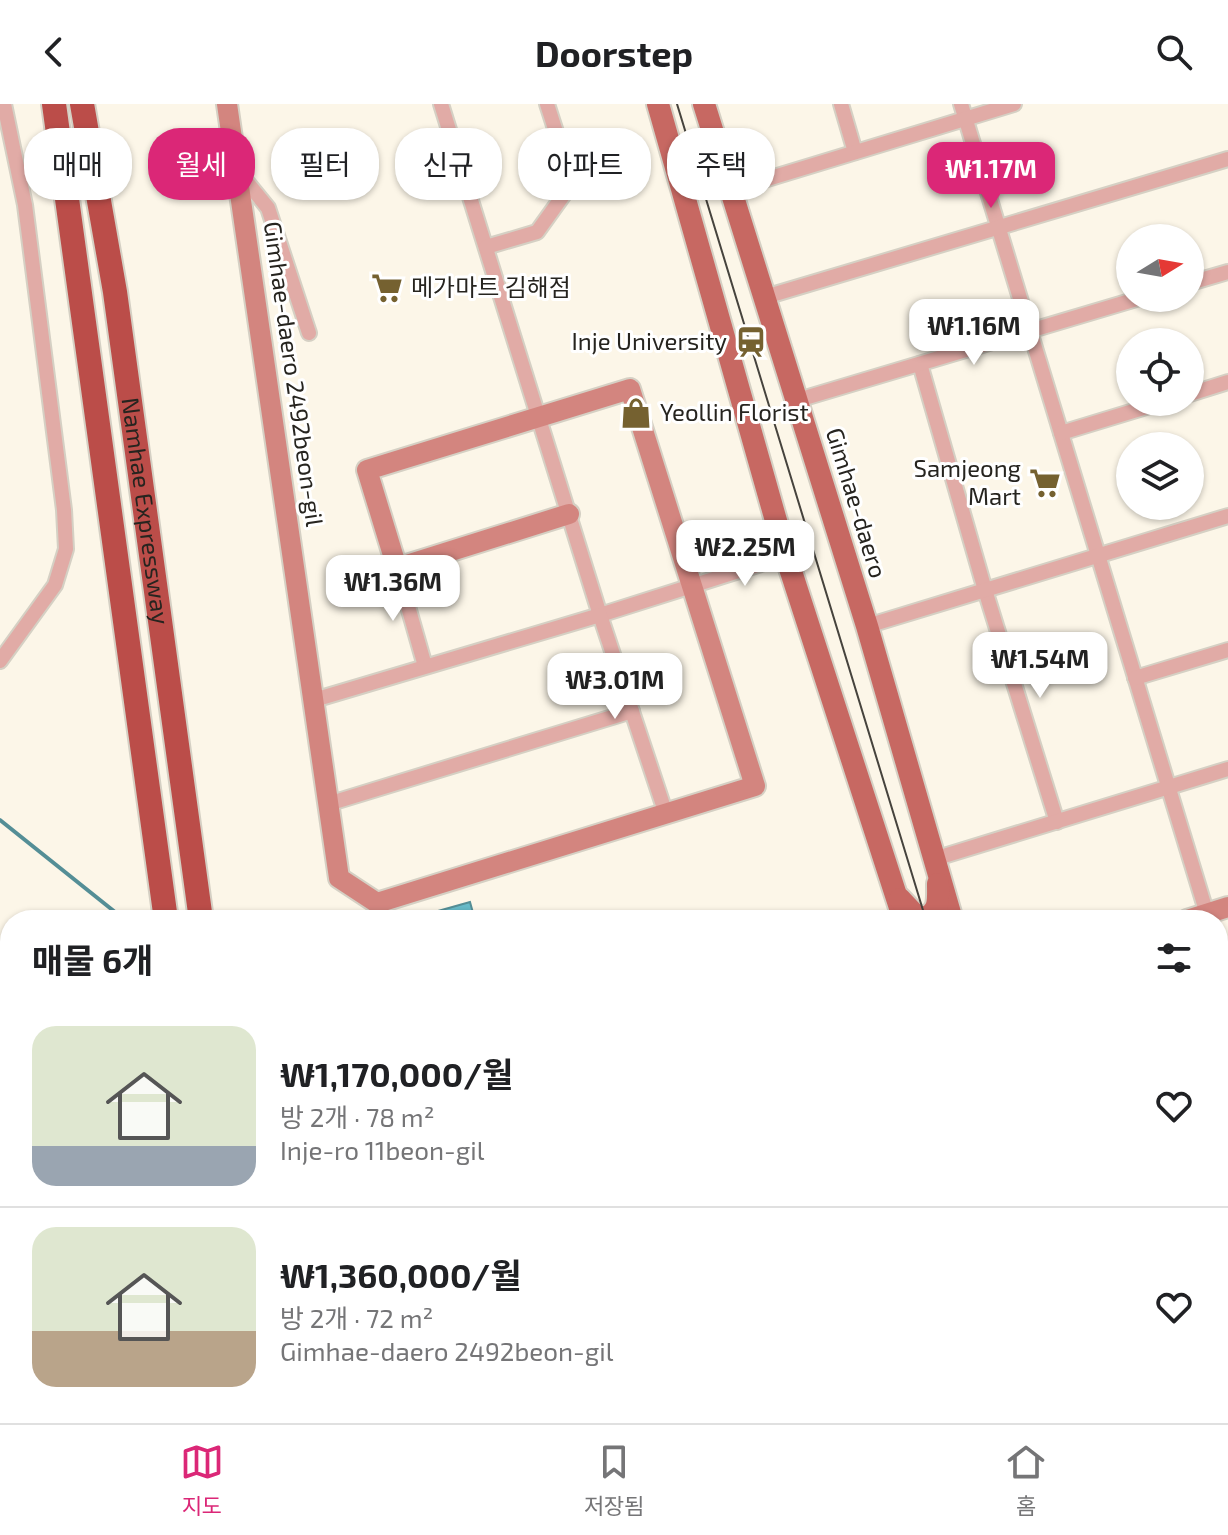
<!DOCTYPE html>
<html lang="ko">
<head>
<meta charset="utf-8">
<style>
	:root { --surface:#fff; --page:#f6f6f6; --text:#202124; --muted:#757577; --line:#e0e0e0; --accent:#db2777 }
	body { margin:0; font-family:"Exo 2","Noto Sans KR",sans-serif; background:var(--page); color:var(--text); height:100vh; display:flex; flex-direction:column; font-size:30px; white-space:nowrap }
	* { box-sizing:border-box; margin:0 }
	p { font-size:26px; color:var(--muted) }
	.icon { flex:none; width:44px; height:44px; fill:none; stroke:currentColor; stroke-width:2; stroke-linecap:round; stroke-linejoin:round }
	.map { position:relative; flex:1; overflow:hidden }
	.panel { position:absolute; left:0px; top:806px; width:1228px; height:514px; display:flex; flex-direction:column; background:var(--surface); border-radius:32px 32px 0 0; box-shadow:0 2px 6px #0004 }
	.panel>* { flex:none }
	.hud { position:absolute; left:24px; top:24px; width:800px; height:72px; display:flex; gap:16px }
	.needle { width:52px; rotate:79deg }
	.controls { position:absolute; left:1116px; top:120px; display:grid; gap:16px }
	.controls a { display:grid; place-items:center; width:88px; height:88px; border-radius:50%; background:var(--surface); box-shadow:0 2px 6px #0004; font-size:40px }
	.price { position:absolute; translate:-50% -68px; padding:0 18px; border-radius:16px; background:#fff; color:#222; font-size:26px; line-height:52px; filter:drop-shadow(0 2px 4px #0008) }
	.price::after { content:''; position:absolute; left:50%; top:48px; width:24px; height:18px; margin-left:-12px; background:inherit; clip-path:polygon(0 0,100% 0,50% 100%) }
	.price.active { background:var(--accent); color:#fff }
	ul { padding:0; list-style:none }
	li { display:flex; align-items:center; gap:24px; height:200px; padding:0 32px }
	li+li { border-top:2px solid var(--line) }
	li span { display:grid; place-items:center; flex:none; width:224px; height:160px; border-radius:24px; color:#555 }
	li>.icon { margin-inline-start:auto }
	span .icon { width:96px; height:96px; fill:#fffc; stroke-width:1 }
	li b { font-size:34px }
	h2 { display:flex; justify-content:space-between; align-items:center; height:96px; padding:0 32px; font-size:34px }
	.chip { padding:0 28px; border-radius:32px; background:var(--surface); box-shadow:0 2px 6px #0004; font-size:28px; line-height:72px }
	.chip.active { background:var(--accent); color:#fff }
	header { display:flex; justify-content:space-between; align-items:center; height:104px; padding:0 32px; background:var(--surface); font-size:36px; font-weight:700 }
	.tabs { display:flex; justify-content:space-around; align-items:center; height:112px; border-top:2px solid var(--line); background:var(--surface); font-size:22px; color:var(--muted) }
	.tabs a { display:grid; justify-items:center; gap:4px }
	.tabs .active { color:var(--accent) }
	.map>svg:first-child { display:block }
</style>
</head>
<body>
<header><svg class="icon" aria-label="back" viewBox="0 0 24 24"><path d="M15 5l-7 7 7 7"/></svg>Doorstep<svg class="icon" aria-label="search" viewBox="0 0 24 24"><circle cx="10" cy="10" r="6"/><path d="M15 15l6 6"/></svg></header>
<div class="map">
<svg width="1228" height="1319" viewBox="0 0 1228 1319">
	<rect width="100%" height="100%" fill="#fcf6e8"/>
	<polygon fill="#b2dcbc" points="402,1310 1032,1310 1035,1319 403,1319"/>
	<polygon fill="#67bbc9" stroke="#548e96" stroke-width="2" points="470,798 475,816 406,816"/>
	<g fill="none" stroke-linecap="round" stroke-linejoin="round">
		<polyline stroke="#548e96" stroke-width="4" points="0,716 125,816"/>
		<defs>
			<g id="street">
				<polyline points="441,0 600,511 786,452"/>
				<polyline points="841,0 855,48"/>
				<polyline points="961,0 1207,810"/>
				<polyline points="237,66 268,104 309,229"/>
				<polyline points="731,86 1014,0"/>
				<polyline points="486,143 537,128 570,82 567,62 547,0"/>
				<polyline points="1190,179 1228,168"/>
				<polyline points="765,193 1228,55"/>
				<polyline points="920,260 985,486 1057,718"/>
				<polyline points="1190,290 1228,278"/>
				<polyline points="798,296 1140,194"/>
				<polyline points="1061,329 1163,298"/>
				<polyline points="397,464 425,562"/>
				<polyline points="867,522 1228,412"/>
				<polyline points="0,557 55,481 66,445 64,406 25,101 4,0"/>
				<polyline points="1135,574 1228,546"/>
				<polyline points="314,596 600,511 666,710"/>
				<polyline points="328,700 632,607"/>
				<polyline points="934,755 1228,665"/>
				<polyline points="1218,1205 1228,1202"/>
				<polyline points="515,1310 517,1319"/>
				<polyline points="950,1310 952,1319"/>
				<polyline points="778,1319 806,1310"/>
			</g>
			<g id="secondary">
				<polyline points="227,0 339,774 377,799 755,682 630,285 367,366 397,464 569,410"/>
				<polyline points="1187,816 1228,803"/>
				<polyline points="1218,903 1228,900"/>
				<polyline points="0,1177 10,1174"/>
				<polyline points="0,1204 10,1201"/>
				<polyline points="399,1310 400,1319"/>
			</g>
			<g id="primary">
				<polyline points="658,0 786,452 904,816"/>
				<polyline points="704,0 867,522 952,816"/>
				<path d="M900,795L916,812L926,814C940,806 938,796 938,780"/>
				<polyline points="1059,1310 1061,1319"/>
				<polyline points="1104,1310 1107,1319"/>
			</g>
			<g id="highway">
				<polyline points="54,0 166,816"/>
				<path id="s1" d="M82,0L115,188L201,816"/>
				<polyline points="0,1156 10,1160"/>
				<polyline points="235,1310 236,1319"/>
				<polyline points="271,1310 272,1319"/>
			</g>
		</defs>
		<use href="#street" stroke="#d5d0c4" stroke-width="18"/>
		<use href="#secondary" stroke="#d5d0c4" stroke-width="24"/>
		<use href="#primary" stroke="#d5d0c4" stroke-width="26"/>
		<use href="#highway" stroke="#d5d0c4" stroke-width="28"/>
		<use href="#street" stroke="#e1aba6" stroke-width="14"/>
		<use href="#secondary" stroke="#d3857f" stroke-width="20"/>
		<use href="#primary" stroke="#c76862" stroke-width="22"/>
		<use href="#highway" stroke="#bb4d49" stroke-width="24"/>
		<g stroke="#46433d" stroke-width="2">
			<polyline points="677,0 926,816"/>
			<polyline points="1076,1310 1078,1319"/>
		</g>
	</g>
	<defs>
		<symbol id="supermarket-bare" viewBox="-9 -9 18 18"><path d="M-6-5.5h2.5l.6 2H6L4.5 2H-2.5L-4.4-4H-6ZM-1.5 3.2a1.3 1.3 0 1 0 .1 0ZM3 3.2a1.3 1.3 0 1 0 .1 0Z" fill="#756130" stroke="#fff" stroke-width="2.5" paint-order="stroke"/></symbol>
		<symbol id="station-bare" viewBox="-9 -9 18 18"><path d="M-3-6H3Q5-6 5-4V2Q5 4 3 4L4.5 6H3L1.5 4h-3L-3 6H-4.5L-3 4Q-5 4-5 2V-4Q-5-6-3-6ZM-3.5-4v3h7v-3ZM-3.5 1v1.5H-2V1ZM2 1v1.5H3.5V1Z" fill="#756130" stroke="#fff" stroke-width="2.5" paint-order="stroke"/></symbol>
		<symbol id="shop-bare" viewBox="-9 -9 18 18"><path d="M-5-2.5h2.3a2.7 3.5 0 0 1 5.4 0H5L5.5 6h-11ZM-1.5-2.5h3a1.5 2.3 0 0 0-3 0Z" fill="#756130" stroke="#fff" stroke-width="2.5" paint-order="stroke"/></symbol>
	</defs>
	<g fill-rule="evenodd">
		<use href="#supermarket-bare" x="365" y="162" width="44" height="44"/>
		<use href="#station-bare" x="729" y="216" width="44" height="44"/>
		<use href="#shop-bare" x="614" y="287" width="44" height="44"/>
		<use href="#supermarket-bare" x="1023" y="357" width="44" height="44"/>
	</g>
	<g text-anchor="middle" stroke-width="6" stroke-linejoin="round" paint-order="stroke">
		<g font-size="24" fill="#26241f" stroke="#fff" text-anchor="start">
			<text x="411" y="192">메가마트 김해점</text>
			<text x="727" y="246" text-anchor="end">Inje University</text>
			<text x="660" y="317">Yeollin Florist</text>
			<text x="1021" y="373" text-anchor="end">Samjeong<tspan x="1021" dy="28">Mart</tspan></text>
		</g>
		<g font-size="24" fill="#26241f" stroke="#fff">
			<text transform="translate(293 270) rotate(82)" y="8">Gimhae-daero 2492beon-gil</text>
			<text transform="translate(856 399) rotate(73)" y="8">Gimhae-daero</text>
			<text dy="8" stroke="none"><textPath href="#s1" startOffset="412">Namhae Expressway</textPath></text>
		</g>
	</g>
</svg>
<div class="controls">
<a><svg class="needle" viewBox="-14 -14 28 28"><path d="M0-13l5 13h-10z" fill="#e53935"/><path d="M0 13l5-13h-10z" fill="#757577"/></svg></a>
<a><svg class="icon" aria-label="locate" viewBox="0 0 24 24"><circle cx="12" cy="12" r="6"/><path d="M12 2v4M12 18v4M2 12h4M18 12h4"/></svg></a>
<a><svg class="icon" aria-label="layers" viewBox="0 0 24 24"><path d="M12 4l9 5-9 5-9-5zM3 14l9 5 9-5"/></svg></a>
</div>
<b class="price active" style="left:991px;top:106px">₩1.17M</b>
<b class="price" style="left:974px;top:263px">₩1.16M</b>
<b class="price" style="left:745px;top:484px">₩2.25M</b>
<b class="price" style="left:393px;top:519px">₩1.36M</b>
<b class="price" style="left:1040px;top:596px">₩1.54M</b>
<b class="price" style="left:615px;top:617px">₩3.01M</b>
<div class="hud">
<a class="chip">매매</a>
<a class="chip active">월세</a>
<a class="chip">필터</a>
<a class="chip">신규</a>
<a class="chip">아파트</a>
<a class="chip">주택</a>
</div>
<section class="panel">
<h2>매물 6개<svg class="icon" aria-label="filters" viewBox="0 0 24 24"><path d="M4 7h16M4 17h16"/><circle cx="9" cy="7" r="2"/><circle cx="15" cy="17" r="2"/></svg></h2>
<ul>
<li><span style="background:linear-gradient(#dfe7d0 75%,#9aa5b1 0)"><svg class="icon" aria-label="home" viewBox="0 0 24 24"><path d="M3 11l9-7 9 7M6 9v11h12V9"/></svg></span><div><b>₩1,170,000/월</b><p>방 2개 · 78 m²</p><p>Inje-ro 11beon-gil</p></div><svg class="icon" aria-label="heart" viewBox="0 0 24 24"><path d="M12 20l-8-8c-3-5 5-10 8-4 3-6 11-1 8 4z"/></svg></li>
<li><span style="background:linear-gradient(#dfe7d0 65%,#b9a48a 0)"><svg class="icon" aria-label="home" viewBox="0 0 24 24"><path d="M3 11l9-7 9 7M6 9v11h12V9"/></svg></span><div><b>₩1,360,000/월</b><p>방 2개 · 72 m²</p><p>Gimhae-daero 2492beon-gil</p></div><svg class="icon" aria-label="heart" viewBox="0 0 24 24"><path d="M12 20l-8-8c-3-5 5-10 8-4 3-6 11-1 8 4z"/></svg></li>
</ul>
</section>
</div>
<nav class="tabs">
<a class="active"><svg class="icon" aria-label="map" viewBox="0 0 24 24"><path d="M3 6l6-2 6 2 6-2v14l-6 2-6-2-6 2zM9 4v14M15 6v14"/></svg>지도</a>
<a><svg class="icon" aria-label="saved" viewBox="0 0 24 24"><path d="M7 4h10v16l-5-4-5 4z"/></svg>저장됨</a>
<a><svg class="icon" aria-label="home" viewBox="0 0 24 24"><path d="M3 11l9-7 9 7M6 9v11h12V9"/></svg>홈</a>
</nav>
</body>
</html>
